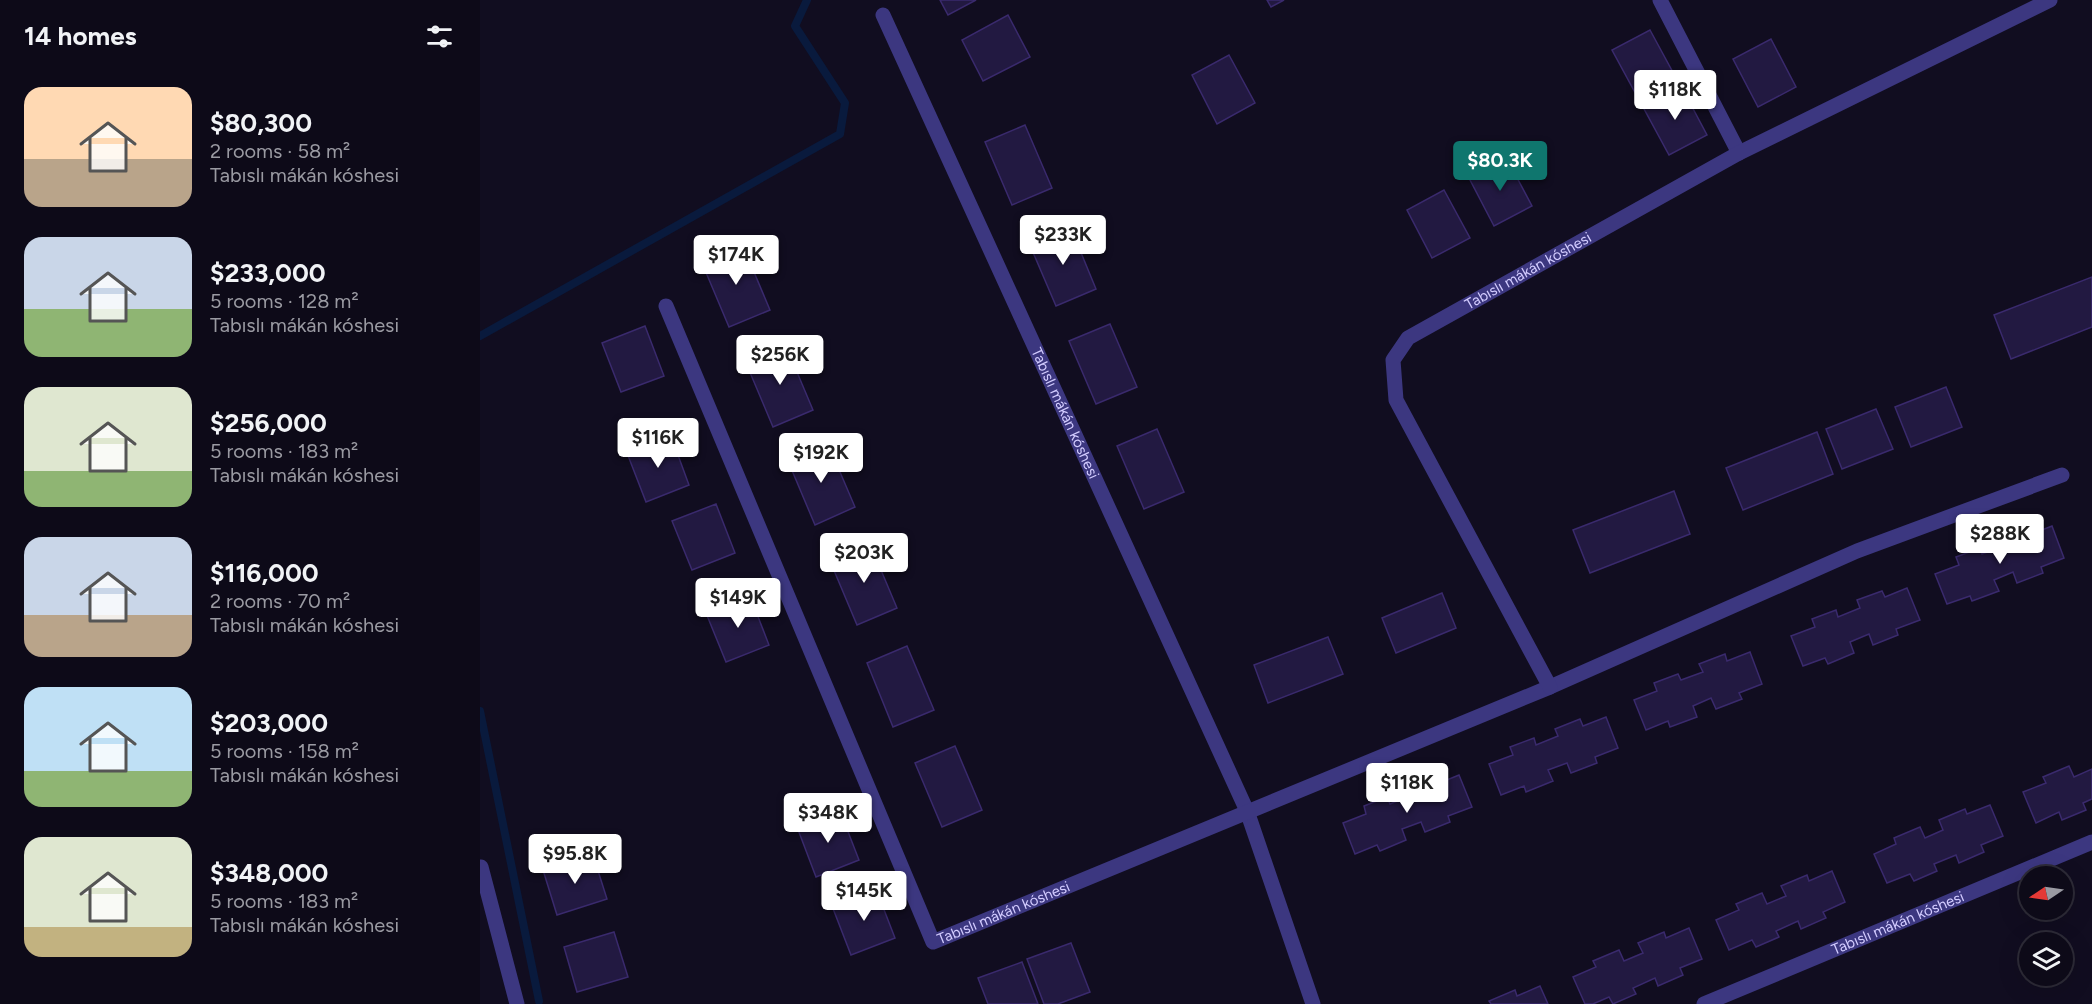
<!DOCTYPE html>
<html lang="en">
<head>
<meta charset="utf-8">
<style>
	:root { --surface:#0d0a18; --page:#1b1825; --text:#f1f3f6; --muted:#9a9aa2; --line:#2d2b37; --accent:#0f766e }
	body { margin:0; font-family:Figtree,sans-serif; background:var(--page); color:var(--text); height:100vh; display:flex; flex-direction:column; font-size:22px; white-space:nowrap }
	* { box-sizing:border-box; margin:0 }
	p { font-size:20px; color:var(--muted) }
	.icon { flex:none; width:33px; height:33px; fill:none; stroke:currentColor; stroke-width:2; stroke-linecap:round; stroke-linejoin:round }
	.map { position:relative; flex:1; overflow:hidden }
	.drawer { display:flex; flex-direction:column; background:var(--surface); width:480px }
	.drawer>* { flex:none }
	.needle { width:39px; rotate:257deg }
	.buttons { position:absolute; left:1539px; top:866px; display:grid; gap:12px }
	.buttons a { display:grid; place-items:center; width:54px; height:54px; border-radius:50%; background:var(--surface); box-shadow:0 6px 24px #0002,0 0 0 2px var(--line); font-size:30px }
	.price { position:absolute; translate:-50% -51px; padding:0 14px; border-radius:6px; background:#fff; color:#222; font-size:20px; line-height:39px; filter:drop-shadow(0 2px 3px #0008) }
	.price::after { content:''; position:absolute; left:50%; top:36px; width:18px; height:14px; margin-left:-9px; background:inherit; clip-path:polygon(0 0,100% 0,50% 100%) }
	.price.current { background:var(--accent); color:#fff }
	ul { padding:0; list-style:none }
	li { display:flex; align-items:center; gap:18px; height:150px; padding:0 24px }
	li span { display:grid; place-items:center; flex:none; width:168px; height:120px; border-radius:18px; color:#555 }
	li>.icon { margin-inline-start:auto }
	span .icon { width:72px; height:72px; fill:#fffc; stroke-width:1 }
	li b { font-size:26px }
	h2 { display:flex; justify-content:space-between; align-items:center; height:72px; padding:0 24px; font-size:26px }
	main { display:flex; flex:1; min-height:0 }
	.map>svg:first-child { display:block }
</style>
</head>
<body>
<main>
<section class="drawer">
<h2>14 homes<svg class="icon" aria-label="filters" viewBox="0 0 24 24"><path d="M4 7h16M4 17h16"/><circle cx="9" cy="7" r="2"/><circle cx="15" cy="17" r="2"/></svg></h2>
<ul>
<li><span style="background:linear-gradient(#ffd9b3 60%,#b9a48a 0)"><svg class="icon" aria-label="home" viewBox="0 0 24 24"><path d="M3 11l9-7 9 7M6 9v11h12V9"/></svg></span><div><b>$80,300</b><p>2 rooms · 58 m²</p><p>Tabıslı mákán kóshesi</p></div></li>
<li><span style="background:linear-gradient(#c9d6e8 60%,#8fb573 0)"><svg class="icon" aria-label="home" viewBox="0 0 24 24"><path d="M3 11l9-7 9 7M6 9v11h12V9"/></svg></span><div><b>$233,000</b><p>5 rooms · 128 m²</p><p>Tabıslı mákán kóshesi</p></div></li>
<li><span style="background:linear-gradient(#dfe7d0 70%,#8fb573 0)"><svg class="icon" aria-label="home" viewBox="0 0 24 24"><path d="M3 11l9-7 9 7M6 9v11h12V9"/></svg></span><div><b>$256,000</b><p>5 rooms · 183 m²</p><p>Tabıslı mákán kóshesi</p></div></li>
<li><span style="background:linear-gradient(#c9d6e8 65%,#b9a48a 0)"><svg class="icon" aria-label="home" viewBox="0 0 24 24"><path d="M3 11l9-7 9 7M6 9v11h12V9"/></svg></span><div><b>$116,000</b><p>2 rooms · 70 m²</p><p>Tabıslı mákán kóshesi</p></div></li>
<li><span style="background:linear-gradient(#bfe0f5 70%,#8fb573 0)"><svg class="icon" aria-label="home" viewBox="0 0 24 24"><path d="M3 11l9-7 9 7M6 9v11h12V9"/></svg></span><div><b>$203,000</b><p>5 rooms · 158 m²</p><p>Tabıslı mákán kóshesi</p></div></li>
<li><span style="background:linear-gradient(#dfe7d0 75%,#c2b280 0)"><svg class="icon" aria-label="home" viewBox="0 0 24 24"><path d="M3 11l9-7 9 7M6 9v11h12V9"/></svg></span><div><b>$348,000</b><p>5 rooms · 183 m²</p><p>Tabıslı mákán kóshesi</p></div></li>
</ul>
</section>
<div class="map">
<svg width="1612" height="1004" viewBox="0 0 1612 1004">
	<rect width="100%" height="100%" fill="#110d20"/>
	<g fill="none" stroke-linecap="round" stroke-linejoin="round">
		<g stroke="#091a3d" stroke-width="8">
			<polyline points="0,336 360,134 365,103 315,26 327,0"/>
			<polyline points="0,711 59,1001"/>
		</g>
	</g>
	<g fill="#221941" stroke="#3a2a6d" stroke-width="1.5">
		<polygon points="460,0 496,0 468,15"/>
		<polygon points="787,0 804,0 791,7"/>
		<polygon points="528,15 550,57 503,81 482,40"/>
		<polygon points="1170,30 1196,78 1158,98 1132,50"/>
		<polygon points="1291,39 1316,87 1278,107 1253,59"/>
		<polygon points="749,55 775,103 737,124 712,75"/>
		<polygon points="1201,86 1227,135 1189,155 1163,107"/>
		<polygon points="545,125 572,188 532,205 505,142"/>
		<polygon points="1026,157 1052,206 1014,226 989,178"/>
		<polygon points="964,190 990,238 952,258 927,210"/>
		<polygon points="590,226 616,289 576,306 549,243"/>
		<polygon points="263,246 290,310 249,327 222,263"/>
		<polygon points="1612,277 1612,327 1531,359 1514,315"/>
		<polygon points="630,324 657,387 616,404 589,341"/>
		<polygon points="165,326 184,376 141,392 122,343"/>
		<polygon points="306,346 333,410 293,427 266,363"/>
		<polygon points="1466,387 1482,427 1431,447 1415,407"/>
		<polygon points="1396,409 1413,449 1362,469 1346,429"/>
		<polygon points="677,429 704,492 664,509 637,446"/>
		<polygon points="1337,432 1353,474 1263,510 1246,468"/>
		<polygon points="191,436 209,485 166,502 147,453"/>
		<polygon points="348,444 375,507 335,525 308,461"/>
		<polygon points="1194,491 1210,534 1110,573 1093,530"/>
		<polygon points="236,504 255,553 212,570 192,521"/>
		<polygon points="1572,526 1584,558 1561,567 1563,573 1537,583 1533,572 1514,580 1519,591 1492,601 1490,596 1467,604 1455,574 1479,565 1476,557 1500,548 1502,554 1524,546 1521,538 1546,528 1549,535"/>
		<polygon points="390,544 417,608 377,625 350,561"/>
		<polygon points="1427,588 1440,620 1416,629 1418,635 1393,645 1389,634 1370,642 1374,653 1348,664 1345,658 1323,666 1311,636 1335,627 1332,619 1356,610 1358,617 1380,608 1377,600 1402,591 1405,597"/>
		<polygon points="962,593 976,628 916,653 902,618"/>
		<polygon points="270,596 289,645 246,662 226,613"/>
		<polygon points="848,637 863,674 788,703 774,665"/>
		<polygon points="427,646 454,710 413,727 387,663"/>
		<polygon points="1270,652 1282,684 1259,693 1262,699 1236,709 1231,698 1213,706 1217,717 1190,727 1188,721 1166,730 1154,700 1177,691 1174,683 1198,674 1201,680 1223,672 1219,664 1245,654 1247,661"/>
		<polygon points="1126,717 1138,748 1115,757 1117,763 1091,773 1087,763 1068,770 1073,781 1046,792 1044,786 1021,795 1009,764 1033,755 1030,747 1054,738 1056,745 1078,736 1075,729 1100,719 1103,726"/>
		<polygon points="475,746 502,810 462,827 435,763"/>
		<polygon points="1589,766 1594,777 1612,769 1612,799 1603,803 1606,810 1582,820 1579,812 1556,823 1543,792 1566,783 1563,777"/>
		<polygon points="979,775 992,807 968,816 970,822 945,832 941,822 922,829 926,840 900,851 897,845 875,854 863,823 886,814 884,806 907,797 910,804 932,795 929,787 954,778 957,784"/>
		<polygon points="1510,805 1523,836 1501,845 1504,852 1479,863 1476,855 1454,864 1457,871 1434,881 1430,874 1407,883 1394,854 1416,844 1414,838 1440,827 1445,838 1463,830 1459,820 1485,809 1487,814"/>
		<polygon points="360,811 379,860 336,877 317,827"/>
		<polygon points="113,855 127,899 77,915 63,870"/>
		<polygon points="1352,871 1365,902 1343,912 1346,918 1321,929 1318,921 1296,931 1299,937 1276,947 1272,940 1249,950 1236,920 1259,910 1256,904 1282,893 1287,904 1306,896 1301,886 1327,875 1329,881"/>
		<polygon points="396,889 415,938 371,955 352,906"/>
		<polygon points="1209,928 1222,959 1200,968 1203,975 1178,986 1175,978 1153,988 1156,994 1133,1004 1129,997 1113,1004 1105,1004 1093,977 1116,967 1113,961 1139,950 1144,961 1163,953 1158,943 1184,932 1186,938"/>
		<polygon points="134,932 148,977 97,992 84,947"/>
		<polygon points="591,943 610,992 578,1004 564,1004 547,959"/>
		<polygon points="542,962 558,1004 508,1004 498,978"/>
		<polygon points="1060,986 1068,1004 1011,1004 1009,1001 1035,990 1037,996"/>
	</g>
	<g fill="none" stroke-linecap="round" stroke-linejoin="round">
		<g stroke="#3c3780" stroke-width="15">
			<polyline points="1180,0 1259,153"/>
			<path id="s1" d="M403,15L767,811L833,1004"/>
			<path id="s2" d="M186,306L453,942L1070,687L1377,551L1582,475"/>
			<path id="s3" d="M1070,687L916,400L913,360L928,338L1259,153L1570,0"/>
			<polyline points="1,867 37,1004"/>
			<path id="s4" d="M1224,1004L1612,842"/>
		</g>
	</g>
	<g text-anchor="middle" stroke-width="4.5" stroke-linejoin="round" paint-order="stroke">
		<g font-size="15" fill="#d3ccff" stroke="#110d20">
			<text dy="5" stroke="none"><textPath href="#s3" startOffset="530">Tabıslı mákán kóshesi</textPath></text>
			<text dy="5" stroke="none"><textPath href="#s1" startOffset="438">Tabıslı mákán kóshesi</textPath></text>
			<text dy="5" stroke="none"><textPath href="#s2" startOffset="766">Tabıslı mákán kóshesi</textPath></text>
			<text dy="5" stroke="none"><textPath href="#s4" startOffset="210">Tabıslı mákán kóshesi</textPath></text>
		</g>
	</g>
</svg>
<div class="buttons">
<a><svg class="needle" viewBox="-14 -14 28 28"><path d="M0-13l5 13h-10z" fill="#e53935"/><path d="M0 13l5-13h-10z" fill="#9a9aa2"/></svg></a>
<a><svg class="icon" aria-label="layers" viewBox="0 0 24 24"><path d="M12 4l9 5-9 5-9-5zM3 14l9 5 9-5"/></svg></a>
</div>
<b class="price" style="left:1195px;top:121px">$118K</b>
<b class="price current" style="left:1020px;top:192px">$80.3K</b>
<b class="price" style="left:583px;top:266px">$233K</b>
<b class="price" style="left:256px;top:286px">$174K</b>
<b class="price" style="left:300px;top:386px">$256K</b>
<b class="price" style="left:178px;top:469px">$116K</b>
<b class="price" style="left:341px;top:484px">$192K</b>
<b class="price" style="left:1520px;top:565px">$288K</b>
<b class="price" style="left:384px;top:584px">$203K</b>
<b class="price" style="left:258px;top:629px">$149K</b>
<b class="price" style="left:927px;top:814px">$118K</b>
<b class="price" style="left:348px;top:844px">$348K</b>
<b class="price" style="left:95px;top:885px">$95.8K</b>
<b class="price" style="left:384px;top:922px">$145K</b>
</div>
</main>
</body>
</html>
